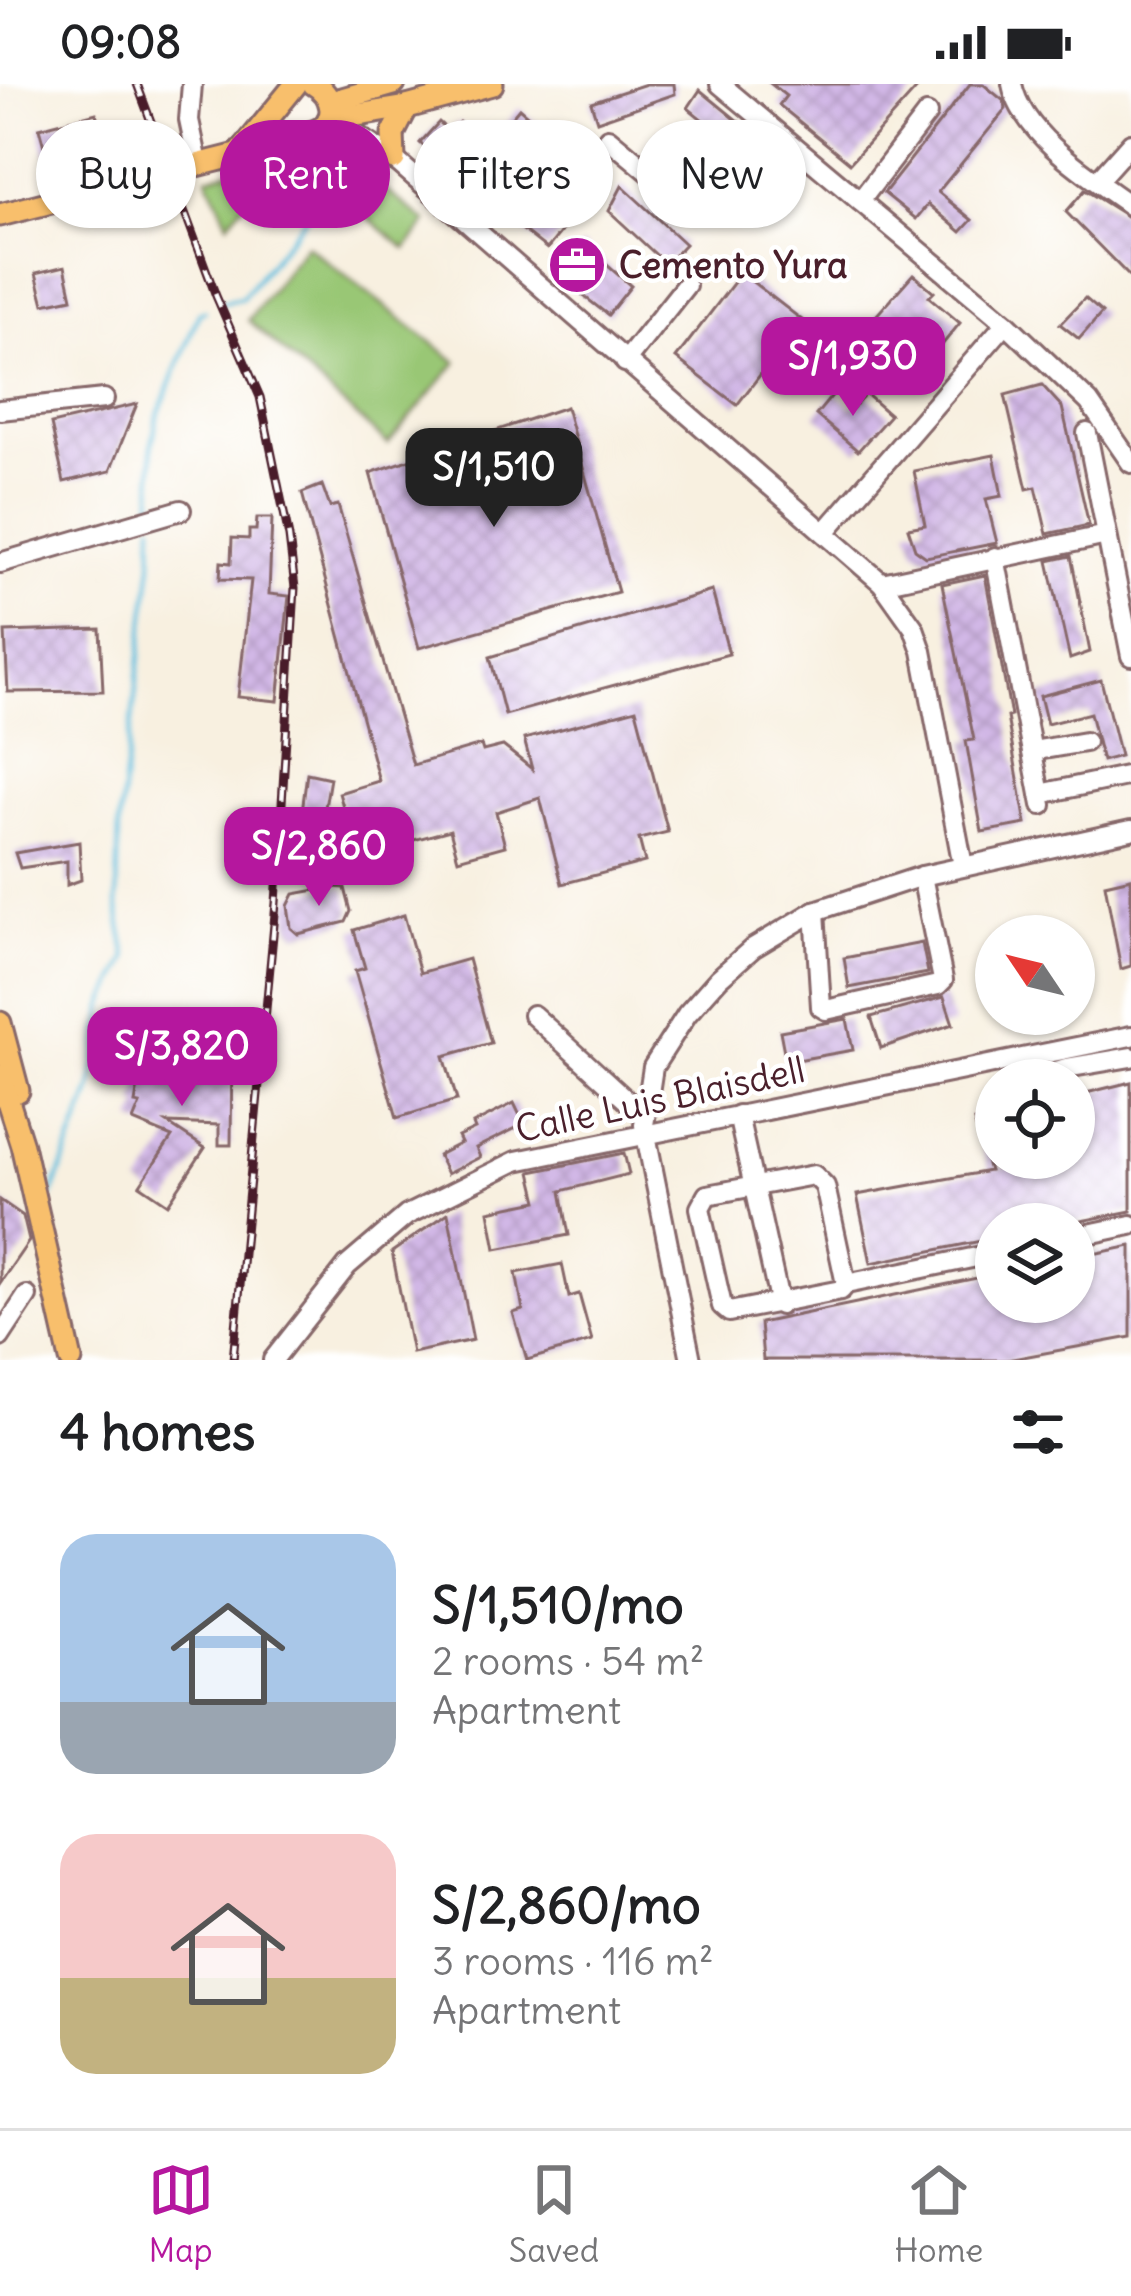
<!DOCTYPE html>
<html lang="en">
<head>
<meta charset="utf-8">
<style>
	:root { --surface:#fff; --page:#f6f6f6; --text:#202124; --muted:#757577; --line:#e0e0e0; --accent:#b5179e }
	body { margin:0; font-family:Delius,sans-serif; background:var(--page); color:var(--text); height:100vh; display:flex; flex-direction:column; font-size:45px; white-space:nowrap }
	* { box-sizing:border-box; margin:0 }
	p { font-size:39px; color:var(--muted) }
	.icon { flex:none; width:66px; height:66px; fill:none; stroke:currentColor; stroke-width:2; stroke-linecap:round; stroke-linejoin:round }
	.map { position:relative; height:1276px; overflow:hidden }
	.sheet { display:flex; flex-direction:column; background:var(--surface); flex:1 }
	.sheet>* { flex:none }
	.guide { position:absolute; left:36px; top:36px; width:1059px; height:108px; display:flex; gap:24px }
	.needle { width:78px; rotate:305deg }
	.tools { position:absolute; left:975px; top:831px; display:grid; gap:24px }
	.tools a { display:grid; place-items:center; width:120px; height:120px; border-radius:50%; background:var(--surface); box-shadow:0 3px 9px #0004; font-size:60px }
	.price { position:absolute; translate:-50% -102px; padding:0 27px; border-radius:24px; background:var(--accent); color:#fff; font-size:39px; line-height:78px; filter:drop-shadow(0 3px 6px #0008) }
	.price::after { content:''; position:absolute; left:50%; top:72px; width:36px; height:27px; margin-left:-18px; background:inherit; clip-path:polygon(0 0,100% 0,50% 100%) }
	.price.active { background:#222; color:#fff }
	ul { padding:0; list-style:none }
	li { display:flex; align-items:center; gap:36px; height:300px; padding:0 60px }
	li span { display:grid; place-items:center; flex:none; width:336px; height:240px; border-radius:36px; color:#555 }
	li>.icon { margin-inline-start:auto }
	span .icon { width:144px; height:144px; fill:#fffc; stroke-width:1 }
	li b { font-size:51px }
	h2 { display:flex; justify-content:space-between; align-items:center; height:144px; padding:0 60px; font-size:51px }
	.chip { padding:0 42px; border-radius:54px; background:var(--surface); box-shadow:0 3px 9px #0004; font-size:42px; line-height:108px }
	.chip.active { background:var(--accent); color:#fff }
	.status { display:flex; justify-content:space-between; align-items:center; height:84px; padding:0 60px; background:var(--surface); direction:ltr }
	.status svg { height:33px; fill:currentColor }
	.dock { display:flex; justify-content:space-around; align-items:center; height:168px; border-top:3px solid var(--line); background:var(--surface); font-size:33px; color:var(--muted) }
	.dock a { display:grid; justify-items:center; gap:6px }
	.dock .active { color:var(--accent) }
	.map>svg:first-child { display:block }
</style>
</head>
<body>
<div class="status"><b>09:08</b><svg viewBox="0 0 49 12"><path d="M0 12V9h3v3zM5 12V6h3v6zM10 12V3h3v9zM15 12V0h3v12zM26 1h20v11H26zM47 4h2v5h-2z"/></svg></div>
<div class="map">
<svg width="1131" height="1276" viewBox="0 0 1131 1276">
	<defs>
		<pattern id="grass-tufts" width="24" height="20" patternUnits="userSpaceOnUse" patternTransform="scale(3)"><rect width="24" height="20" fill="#99c775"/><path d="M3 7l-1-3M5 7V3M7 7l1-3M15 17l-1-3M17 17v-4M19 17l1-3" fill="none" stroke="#85aa65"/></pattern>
		<pattern id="building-cross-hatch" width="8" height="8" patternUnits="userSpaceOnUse" patternTransform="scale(3)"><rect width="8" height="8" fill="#d1b7e6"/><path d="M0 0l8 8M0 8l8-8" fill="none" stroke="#b59dc5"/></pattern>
	</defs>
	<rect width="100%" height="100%" fill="#fff"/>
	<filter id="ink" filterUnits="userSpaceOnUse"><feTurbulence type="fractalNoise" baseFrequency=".00833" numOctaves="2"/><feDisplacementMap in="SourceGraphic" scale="24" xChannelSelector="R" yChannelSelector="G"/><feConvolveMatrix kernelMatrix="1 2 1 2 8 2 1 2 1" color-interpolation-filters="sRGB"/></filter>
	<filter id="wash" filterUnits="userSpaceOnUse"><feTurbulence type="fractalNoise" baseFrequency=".004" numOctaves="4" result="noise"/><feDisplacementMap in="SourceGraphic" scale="48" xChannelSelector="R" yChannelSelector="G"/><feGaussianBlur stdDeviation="2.7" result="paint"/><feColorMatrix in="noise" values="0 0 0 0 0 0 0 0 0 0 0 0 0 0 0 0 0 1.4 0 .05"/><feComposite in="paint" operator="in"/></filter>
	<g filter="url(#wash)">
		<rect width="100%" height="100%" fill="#f8f0e0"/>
		<polygon fill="url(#grass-tufts)" stroke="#727350" stroke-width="3" points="268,75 277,79 228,139 207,93"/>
		<g fill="#99c775" stroke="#727350" stroke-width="3">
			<polygon points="380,102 427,138 406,165 360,128"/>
			<polygon points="306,161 457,278 388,360 248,236"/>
		</g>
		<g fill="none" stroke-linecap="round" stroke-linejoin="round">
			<g stroke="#60bfde" stroke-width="4.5">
				<polyline points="223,218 242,214 355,72"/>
				<polyline points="153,429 152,361 157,333 199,229 205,227"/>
				<polyline points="45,1118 52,1111 92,1004 104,922 127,874 117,820 119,739 152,479 153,440"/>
			</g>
		</g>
		<g id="blocks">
			<g fill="url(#building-cross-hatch)">
				<polygon points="646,0 674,0 675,10 597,37 591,18"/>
				<polygon points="771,0 921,0 850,79 779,21 786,12"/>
				<polygon points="970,0 983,0 1004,17 1006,25 938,108 972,136 961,148 928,120 916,135 884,109"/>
				<polygon points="700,6 744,42 730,58 688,24"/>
				<polygon points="519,24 549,50 544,56 598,102 547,165 495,124 511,104 462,64 445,82 420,59 439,38 450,48 459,38 487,63"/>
				<polygon points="96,29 105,62 48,77 39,44"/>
				<polygon points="330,56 349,70 318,111 290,89 313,64"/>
				<polygon points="622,102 685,160 666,180 609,127"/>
				<polygon points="1085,106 1131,135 1131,194 1066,128"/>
				<polygon points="583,160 631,202 608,231 558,192"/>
				<polygon points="65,182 72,214 44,220 36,189"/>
				<polygon points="741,189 802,236 737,321 676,274"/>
				<polygon points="913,190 934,208 929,213 960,239 907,304 881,283 901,258 874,234"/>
				<polygon points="1085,214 1102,229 1079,255 1060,240"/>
				<polygon points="1042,301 1062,323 1089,441 1047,450 1036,403 1027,405 1005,311"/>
				<polygon points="835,308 853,324 866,310 890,331 858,367 816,331"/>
				<polygon points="137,320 110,387 64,398 51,340"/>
				<polygon points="566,323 618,508 419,564 370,389"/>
				<polygon points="994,371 1002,412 986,415 997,459 926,473 915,465 908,444 925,441 914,387"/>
				<polygon points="322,401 330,423 338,421 413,681 481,661 483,667 503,662 532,685 524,655 636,625 668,748 639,755 645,778 562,800 540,714 496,728 505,762 458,775 450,746 381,765 386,784 363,791 339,709 379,697 302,409"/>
				<polygon points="257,434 272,434 269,510 289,512 278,617 238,613 251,496 220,495 221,478 231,479 232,454 249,455 249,446 256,446"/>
				<polygon points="1071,472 1090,568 1070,575 1048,477"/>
				<polygon points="985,491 1011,632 1007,633 1026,740 982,748 966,657 974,656 942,500"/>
				<polygon points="712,507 729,570 505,631 490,573"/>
				<polygon points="100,545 103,607 8,608 5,548"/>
				<polygon points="1101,596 1120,672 1102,677 1090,629 1047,640 1040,612"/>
				<polygon points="307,689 330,694 317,771 297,766"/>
				<polygon points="79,758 81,796 67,801 67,777 20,784 15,769"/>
				<polygon points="1131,794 1131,882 1121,885 1105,800"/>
				<polygon points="333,803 345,804 351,827 346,838 298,850 291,844 288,822 294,810"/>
				<polygon points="404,831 420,889 468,875 491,959 444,972 457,1016 397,1034 355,887 365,884 354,846"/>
				<polygon points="922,859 928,889 849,904 844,874"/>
				<polygon points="944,913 953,940 881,964 871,933"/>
				<polygon points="847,935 853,966 786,978 780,947"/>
				<polygon points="146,956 158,958 157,966 232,972 231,1061 219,1061 219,1041 167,1039 205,1064 168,1120 140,1101 172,1053 133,1037 140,1020 135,1019"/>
				<polygon points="1131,998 1131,1127 1066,1140 996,1140 996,1154 871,1179 857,1111 989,1087 974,1037 996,1031 996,1085 1074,1074 1074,1012"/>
				<polygon points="514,1019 524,1040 476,1064 480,1073 447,1090 438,1071 461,1059 458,1053 475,1045 473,1040"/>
				<polygon points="624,1069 629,1090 561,1107 569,1151 496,1165 489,1127 538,1117 531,1088"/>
				<polygon points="0,1116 23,1132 29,1157 0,1199"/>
				<polygon points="448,1129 473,1256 412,1269 392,1168"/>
				<polygon points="1131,1162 1131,1253 1007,1276 763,1276 760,1239 996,1190 996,1218 1074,1218 1074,1174"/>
				<polygon points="562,1180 569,1213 579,1210 592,1257 527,1276 513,1229 523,1226 516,1189"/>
			</g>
		</g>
	</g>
	<g filter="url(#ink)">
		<use href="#blocks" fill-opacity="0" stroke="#87686a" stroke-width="3"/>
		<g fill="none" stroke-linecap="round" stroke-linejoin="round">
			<defs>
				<g id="minor">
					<polyline points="192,0 189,36 198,79"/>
					<polyline points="720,0 1006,239 1089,318 1131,379"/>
					<path d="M1012,0C1022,51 1090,93 1131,122"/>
					<polyline points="335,28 349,46 394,75 882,499 914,544 922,567 963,782"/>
					<polyline points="608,54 684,117 699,115 765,38"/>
					<polyline points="1097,97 1131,59"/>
					<polyline points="860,117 927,30"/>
					<polyline points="625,278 686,201"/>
					<polyline points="0,326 104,315"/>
					<polyline points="1087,349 1131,572"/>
					<polyline points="826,447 1006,239"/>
					<polyline points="995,473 1042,721"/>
					<polyline points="0,479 181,426"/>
					<polyline points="882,499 1107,451"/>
					<polyline points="1032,667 1085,658"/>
					<polyline points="1040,710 1131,691"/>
					<polyline points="815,827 821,923 826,926 938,901 943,896 922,792"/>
					<polyline points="533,931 645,1033"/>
					<polyline points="1028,996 1066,984 1131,973"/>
					<polyline points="995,1018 996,1017"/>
					<polyline points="738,1031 780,1221"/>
					<polyline points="1074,1153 1131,1141"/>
					<polyline points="846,1200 825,1102 814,1091 707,1111 700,1124 722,1222 729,1228 841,1206 846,1200 996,1169"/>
					<polyline points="0,1253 27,1212"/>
					<polyline points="273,1276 347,1182 407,1131 516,1077 1131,952"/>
					<polyline points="691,1276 644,1041 653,983 687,930 719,894 753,864 815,827 922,792 1131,746"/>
				</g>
				<g id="major">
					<polyline points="331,18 394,0"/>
					<polyline points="328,36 407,23 492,0"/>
					<polyline points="240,69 296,0"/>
					<polyline points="394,75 393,50 407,23"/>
					<path d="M0,131L288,58C299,51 305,51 316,47C340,37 332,10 314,0"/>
					<polyline points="0,939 18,1007"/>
					<polyline points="0,992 22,1061 71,1276"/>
				</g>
			</defs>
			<use href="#minor" stroke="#87686a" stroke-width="24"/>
			<use href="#major" stroke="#87686a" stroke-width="27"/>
			<use href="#minor" stroke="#fff" stroke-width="18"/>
			<use href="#major" stroke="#f8bf6c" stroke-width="21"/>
			<defs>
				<polyline id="rail" points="137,0 216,212 260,313 289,453 295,504 276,819 233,1276"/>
			</defs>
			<use href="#rail" stroke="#4a1f2b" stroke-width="9"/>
			<use href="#rail" stroke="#fff" stroke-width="4.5" stroke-dasharray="14" stroke-linecap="butt"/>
		</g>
	</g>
	<defs>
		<symbol id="office-disc" viewBox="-11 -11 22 22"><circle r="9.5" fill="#b5179e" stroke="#fff"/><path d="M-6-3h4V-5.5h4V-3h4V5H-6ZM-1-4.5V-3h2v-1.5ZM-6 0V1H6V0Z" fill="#fff"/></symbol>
	</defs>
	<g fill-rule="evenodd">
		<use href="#office-disc" x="544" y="148" width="66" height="66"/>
	</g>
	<g text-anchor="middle" stroke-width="9" stroke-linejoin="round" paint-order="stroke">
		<g font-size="36" font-weight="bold" fill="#4a1f2b" stroke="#fff" text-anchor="start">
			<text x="619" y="194">Cemento Yura</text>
		</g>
		<g font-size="36" fill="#4a1f2b" stroke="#fff">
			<text transform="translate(660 1015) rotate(-12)" y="13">Calle Luis Blaisdell</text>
		</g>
	</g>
</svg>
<div class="tools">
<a><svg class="needle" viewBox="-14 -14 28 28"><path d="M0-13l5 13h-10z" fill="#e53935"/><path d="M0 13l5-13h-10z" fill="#757577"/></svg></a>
<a><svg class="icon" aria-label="locate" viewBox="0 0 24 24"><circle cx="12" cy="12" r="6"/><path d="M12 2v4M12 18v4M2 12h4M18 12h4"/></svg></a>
<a><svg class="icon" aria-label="layers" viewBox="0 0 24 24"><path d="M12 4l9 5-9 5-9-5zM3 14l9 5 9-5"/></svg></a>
</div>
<b class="price" style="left:853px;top:335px">S/1,930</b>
<b class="price active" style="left:494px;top:446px">S/1,510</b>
<b class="price" style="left:319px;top:825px">S/2,860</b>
<b class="price" style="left:182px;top:1025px">S/3,820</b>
<div class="guide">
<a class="chip">Buy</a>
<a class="chip active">Rent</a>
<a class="chip">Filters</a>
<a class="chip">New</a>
</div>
</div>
<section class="sheet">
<h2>4 homes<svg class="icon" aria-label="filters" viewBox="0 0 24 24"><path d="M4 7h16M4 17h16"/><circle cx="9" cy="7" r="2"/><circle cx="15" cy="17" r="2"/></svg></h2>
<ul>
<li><span style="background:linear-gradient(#a9c7e8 70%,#9aa5b1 0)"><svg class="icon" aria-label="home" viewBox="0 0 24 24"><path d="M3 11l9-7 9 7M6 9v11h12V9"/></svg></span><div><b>S/1,510/mo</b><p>2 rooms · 54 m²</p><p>Apartment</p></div></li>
<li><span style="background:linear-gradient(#f6c9c9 60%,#c2b280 0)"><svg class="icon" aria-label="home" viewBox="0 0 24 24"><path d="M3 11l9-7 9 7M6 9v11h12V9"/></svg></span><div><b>S/2,860/mo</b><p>3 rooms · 116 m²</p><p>Apartment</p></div></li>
</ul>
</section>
<nav class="dock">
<a class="active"><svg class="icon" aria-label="map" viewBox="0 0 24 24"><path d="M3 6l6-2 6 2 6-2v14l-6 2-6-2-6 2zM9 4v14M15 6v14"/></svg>Map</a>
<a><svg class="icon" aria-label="saved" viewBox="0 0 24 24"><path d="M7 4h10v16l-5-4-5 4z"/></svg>Saved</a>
<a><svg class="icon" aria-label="home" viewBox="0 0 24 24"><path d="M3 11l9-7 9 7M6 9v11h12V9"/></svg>Home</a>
</nav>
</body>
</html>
